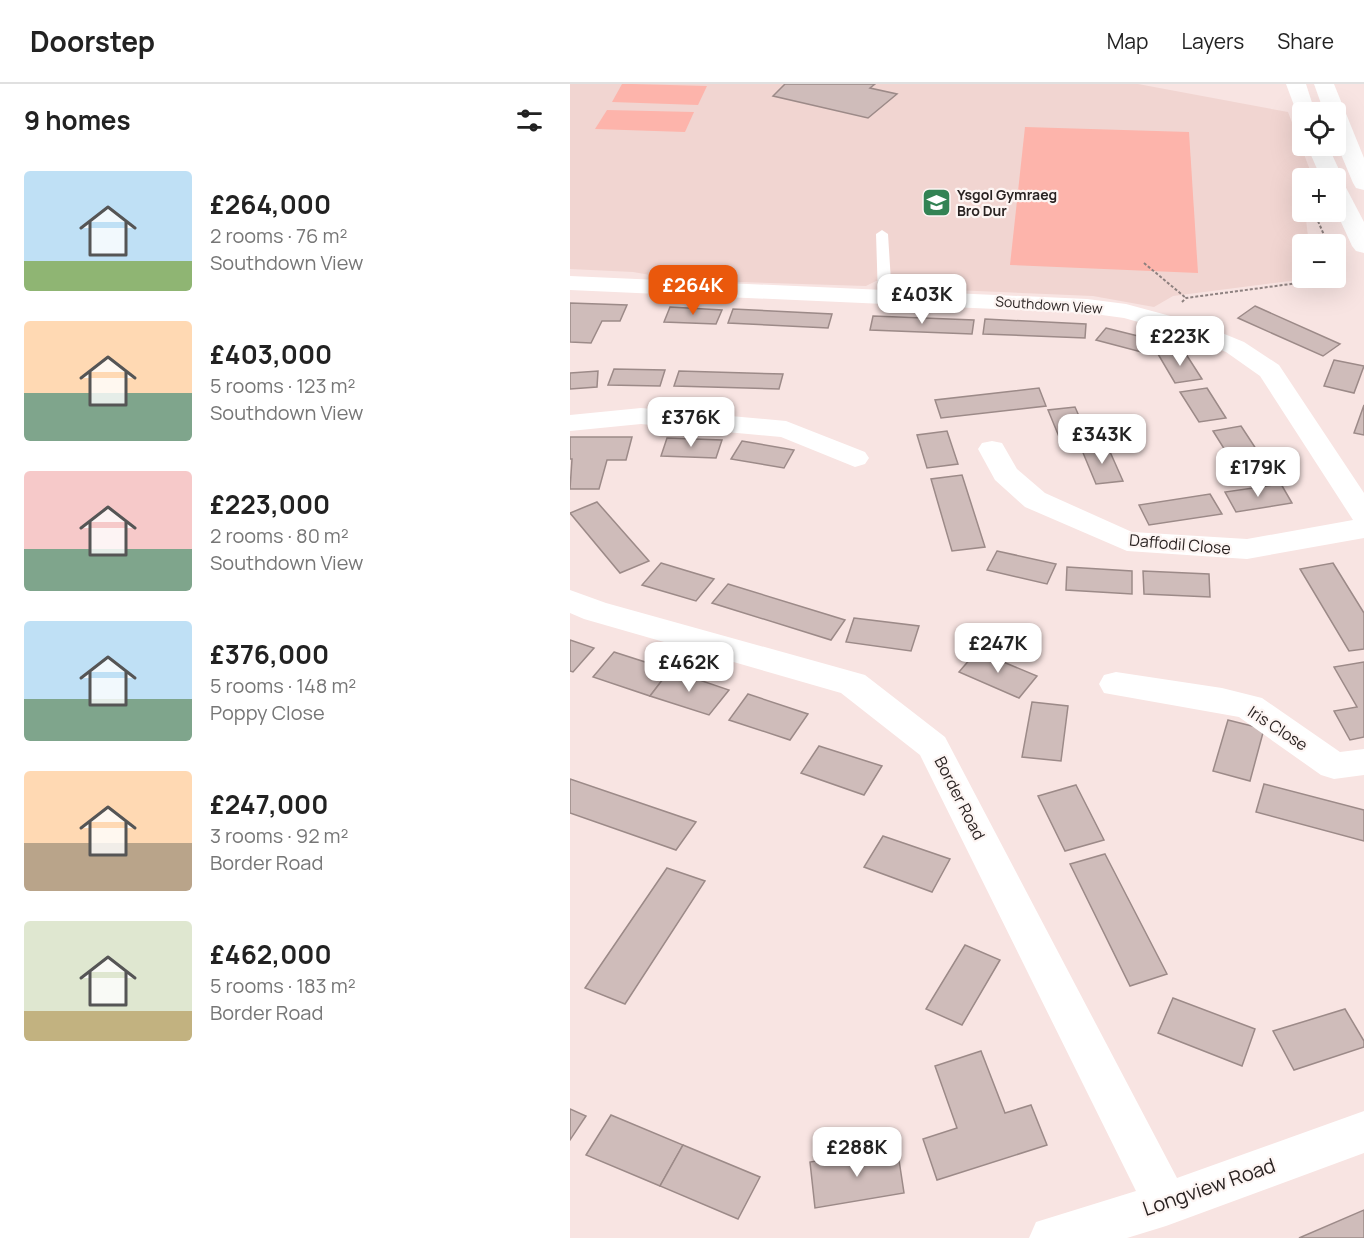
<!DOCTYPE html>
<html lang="en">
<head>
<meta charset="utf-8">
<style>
	:root { --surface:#fff; --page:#f2f2f2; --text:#222; --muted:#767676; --line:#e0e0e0; --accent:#ea580c }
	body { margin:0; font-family:Manrope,sans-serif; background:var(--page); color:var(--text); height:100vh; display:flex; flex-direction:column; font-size:22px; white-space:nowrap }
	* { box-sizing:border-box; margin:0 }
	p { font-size:20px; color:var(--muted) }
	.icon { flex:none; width:33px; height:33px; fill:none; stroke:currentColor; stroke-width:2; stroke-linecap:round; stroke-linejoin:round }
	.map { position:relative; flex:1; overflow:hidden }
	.side { display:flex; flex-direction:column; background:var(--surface); width:570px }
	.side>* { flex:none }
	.buttons { position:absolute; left:722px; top:18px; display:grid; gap:12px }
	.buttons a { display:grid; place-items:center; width:54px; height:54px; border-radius:6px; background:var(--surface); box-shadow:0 6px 24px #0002; font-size:30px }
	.price { position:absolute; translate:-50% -51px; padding:0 14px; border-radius:12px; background:#fff; color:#222; font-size:20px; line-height:39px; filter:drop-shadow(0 2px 3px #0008) }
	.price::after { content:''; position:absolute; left:50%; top:36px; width:18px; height:14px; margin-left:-9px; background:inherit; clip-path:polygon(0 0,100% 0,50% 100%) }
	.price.on { background:var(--accent); color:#fff }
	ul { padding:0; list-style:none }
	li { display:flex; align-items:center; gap:18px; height:150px; padding:0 24px }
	li span { display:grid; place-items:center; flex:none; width:168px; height:120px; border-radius:6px; color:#555 }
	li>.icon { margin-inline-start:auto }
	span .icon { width:72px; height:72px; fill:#fffc; stroke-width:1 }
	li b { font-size:26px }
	h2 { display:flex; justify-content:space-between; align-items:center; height:72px; padding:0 24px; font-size:26px }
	header { display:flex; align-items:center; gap:36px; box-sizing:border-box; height:84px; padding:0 30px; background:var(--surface); border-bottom:2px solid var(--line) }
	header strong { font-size:28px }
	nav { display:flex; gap:33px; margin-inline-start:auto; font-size:21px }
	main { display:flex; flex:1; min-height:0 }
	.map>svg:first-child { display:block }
</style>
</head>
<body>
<header>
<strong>Doorstep</strong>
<nav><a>Map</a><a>Layers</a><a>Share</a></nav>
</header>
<main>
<section class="side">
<h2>9 homes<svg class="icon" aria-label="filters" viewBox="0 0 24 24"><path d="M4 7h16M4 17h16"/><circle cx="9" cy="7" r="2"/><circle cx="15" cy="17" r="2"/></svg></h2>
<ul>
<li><span style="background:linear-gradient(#bfe0f5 75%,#8fb573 0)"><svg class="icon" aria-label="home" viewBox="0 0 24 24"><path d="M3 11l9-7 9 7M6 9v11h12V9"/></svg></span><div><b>£264,000</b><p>2 rooms · 76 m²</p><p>Southdown View</p></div></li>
<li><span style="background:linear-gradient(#ffd9b3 60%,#7fa58c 0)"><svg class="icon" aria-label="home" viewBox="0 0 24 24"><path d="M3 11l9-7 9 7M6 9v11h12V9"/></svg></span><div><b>£403,000</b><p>5 rooms · 123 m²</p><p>Southdown View</p></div></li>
<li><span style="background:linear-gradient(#f6c9c9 65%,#7fa58c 0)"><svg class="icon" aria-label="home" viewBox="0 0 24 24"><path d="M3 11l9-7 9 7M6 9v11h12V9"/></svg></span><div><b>£223,000</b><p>2 rooms · 80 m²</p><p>Southdown View</p></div></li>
<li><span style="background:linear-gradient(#bfe0f5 65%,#7fa58c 0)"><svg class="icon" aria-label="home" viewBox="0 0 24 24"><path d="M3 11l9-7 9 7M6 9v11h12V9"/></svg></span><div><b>£376,000</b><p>5 rooms · 148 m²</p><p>Poppy Close</p></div></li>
<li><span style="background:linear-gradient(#ffd9b3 60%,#b9a48a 0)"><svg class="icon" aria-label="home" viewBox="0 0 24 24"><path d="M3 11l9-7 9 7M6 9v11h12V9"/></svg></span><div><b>£247,000</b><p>3 rooms · 92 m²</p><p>Border Road</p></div></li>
<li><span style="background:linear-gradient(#dfe7d0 75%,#c2b280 0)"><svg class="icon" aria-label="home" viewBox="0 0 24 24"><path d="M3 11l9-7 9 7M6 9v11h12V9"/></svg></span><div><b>£462,000</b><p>5 rooms · 183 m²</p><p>Border Road</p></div></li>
</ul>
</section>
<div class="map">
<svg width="794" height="1154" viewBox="0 0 794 1154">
	<rect width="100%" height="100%" fill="#f8e4e2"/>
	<polygon fill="#f1d5d1" points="0,0 568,0 718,28 743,94 732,94 732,128 735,128 739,160 732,160 732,194 744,194 603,212 584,223 523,212 338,204 330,198 306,197 296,202 109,196 63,188 0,185"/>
	<g fill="#fdb4ab">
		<polygon points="52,0 62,0 137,2 128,21 42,18"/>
		<polygon points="37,26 124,28 115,48 25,45"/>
		<polygon points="455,43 619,48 628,189 440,181"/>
	</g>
	<g fill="#cfbcba" stroke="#9c8a88" stroke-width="1.5">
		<polygon points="215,0 305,0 300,4 327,10 298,34 203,12"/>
		<polygon points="0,219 57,221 50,237 32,237 21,259 0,258"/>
		<polygon points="685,222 770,260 753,272 668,234"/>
		<polygon points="100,223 152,226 146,240 94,238"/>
		<polygon points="163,225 262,230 258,244 158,239"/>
		<polygon points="303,232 404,236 402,250 300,246"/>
		<polygon points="415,235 516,240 515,254 413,250"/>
		<polygon points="536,244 584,256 575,269 526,256"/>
		<polygon points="614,267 632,295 605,299 588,270"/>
		<polygon points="764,276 794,282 784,309 754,302"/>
		<polygon points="44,285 95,286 90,302 38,301"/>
		<polygon points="28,287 27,303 0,305 0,289"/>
		<polygon points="109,287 213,290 209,305 104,302"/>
		<polygon points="469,304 476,322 371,334 365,316"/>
		<polygon points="637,304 656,334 629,338 610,308"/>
		<polygon points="794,321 794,351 784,349"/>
		<polygon points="505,323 520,357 492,360 478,326"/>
		<polygon points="671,342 692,374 663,379 643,347"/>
		<polygon points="377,347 388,380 357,384 347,351"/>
		<polygon points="0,353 62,353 56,376 37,376 29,405 0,405 2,375 0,375"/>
		<polygon points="97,354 152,356 146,374 91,372"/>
		<polygon points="172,357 224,366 214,384 161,375"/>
		<polygon points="537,361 553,397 526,400 511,364"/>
		<polygon points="392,391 415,463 382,467 361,395"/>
		<polygon points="711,400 722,419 666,428 655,408"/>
		<polygon points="640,410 652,430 579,441 569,421"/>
		<polygon points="27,418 79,477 50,489 0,429"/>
		<polygon points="427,467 486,480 477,500 417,486"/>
		<polygon points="91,479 144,495 126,517 72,501"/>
		<polygon points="763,479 794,529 794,565 779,567 730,485"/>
		<polygon points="497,483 562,487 562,510 496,506"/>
		<polygon points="573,487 639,490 640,513 574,510"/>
		<polygon points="158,500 275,536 261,556 142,519"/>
		<polygon points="284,534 349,542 341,567 276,558"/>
		<polygon points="0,556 24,564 3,588 0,587"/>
		<polygon points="407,567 467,592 449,614 389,588"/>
		<polygon points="44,568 100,586 80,612 23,593"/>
		<polygon points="794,578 794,653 780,656 764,627 787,623 764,583"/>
		<polygon points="100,586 159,606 139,631 80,612"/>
		<polygon points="178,610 238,630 220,656 159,636"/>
		<polygon points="462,618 498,622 491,677 452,673"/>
		<polygon points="658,636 694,645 680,697 643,687"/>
		<polygon points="249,662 312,682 294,711 231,689"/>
		<polygon points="0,695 126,738 106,766 0,729"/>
		<polygon points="694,700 794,726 794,757 686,728"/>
		<polygon points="506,701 534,756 495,767 468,712"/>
		<polygon points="313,752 380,775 362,808 294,783"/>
		<polygon points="535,770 597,890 560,902 500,780"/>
		<polygon points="97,784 135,797 55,920 15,904"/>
		<polygon points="395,861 430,876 392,941 356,925"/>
		<polygon points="603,914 685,945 672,982 588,949"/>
		<polygon points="775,925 794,957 794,963 724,986 703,947"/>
		<polygon points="411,967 435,1029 461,1021 477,1061 367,1096 353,1055 387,1044 365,982"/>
		<polygon points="0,1025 16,1032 0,1056"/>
		<polygon points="41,1031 113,1061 90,1102 16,1071"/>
		<polygon points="113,1061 190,1093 168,1135 90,1102"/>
		<polygon points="327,1063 334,1109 245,1124 240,1078"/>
		<polygon points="794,1126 794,1154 729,1154"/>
	</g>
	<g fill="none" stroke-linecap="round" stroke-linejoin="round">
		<g stroke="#8d807f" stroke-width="2" stroke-dasharray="3 2" stroke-linecap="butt">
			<polyline points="744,128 758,160"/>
			<polyline points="574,179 616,214"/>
			<polyline points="612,218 616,214 773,193 765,176"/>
		</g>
		<polygon fill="#fff" fill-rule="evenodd" points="312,146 318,150 322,213 315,217 308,213 306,150"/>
		<g fill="#fff" fill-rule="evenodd">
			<polygon points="0,192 517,215 556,220 630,240 674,258 709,281 794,409 794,454 677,475 557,467 455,423 425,396 408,365 412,359 422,357 432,359 447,385 475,409 562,448 677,455 783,436 690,292 656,268 612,250 554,234 517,229 0,206"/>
			<polygon points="71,324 216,337 295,368 299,374 295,380 285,383 211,353 71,340 0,347 0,331"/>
			<polygon points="0,506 36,519 295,591 375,653 607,1094 794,1027 794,1069 596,1142 557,1154 459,1154 466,1138 566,1107 350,671 271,609 14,535 0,529"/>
			<polygon points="546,588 652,604 692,614 770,668 794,665 794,691 764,695 751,691 669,633 534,609 529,600 534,591"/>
		</g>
		<g fill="#fff" fill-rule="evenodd">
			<polygon points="716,0 736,0 745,28 732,28 732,33 728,32"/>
			<polygon points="744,0 764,0 794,74 794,106 786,104 783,99 765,56 765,28 754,28"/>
			<polygon points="737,62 758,62 773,94 772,96 794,138 794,169 786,167 782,162 765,125 765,94 751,94"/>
		</g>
	</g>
	<defs>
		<symbol id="school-square" viewBox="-11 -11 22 22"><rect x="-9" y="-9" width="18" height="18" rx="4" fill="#338354" stroke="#fdf5f3"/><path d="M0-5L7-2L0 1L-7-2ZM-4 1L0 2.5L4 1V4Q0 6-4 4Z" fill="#fff"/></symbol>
	</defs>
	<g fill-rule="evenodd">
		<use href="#school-square" x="350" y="102" width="33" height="33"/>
	</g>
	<g text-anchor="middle" stroke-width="4.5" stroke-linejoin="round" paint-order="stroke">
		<g font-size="14" font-weight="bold" fill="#2a2322" stroke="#fdf5f3" text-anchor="start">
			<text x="387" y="116">Ysgol Gymraeg<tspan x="387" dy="16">Bro Dur</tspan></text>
		</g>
		<g font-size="14" fill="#2a2322" stroke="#fdf5f3">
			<text transform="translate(479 221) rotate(4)" y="5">Southdown View</text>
		</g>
		<g font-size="16" fill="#2a2322" stroke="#fdf5f3">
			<text transform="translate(610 460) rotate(5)" y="6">Daffodil Close</text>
			<text transform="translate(708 644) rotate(33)" y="6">Iris Close</text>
			<text transform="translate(390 714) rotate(63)" y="6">Border Road</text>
		</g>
		<g font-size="20" fill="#2a2322" stroke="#fdf5f3">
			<text transform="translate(639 1103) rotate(-19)" y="7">Longview Road</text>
		</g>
	</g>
</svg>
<div class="buttons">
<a><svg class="icon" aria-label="locate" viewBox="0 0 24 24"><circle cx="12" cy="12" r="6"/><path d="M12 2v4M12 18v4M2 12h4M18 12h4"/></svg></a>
<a>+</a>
<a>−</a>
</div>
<b class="price on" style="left:123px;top:232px">£264K</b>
<b class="price" style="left:352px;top:241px">£403K</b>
<b class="price" style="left:610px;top:283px">£223K</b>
<b class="price" style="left:121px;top:364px">£376K</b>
<b class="price" style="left:532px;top:381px">£343K</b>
<b class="price" style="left:688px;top:414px">£179K</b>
<b class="price" style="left:428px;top:590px">£247K</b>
<b class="price" style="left:119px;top:609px">£462K</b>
<b class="price" style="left:287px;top:1094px">£288K</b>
</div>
</main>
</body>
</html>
